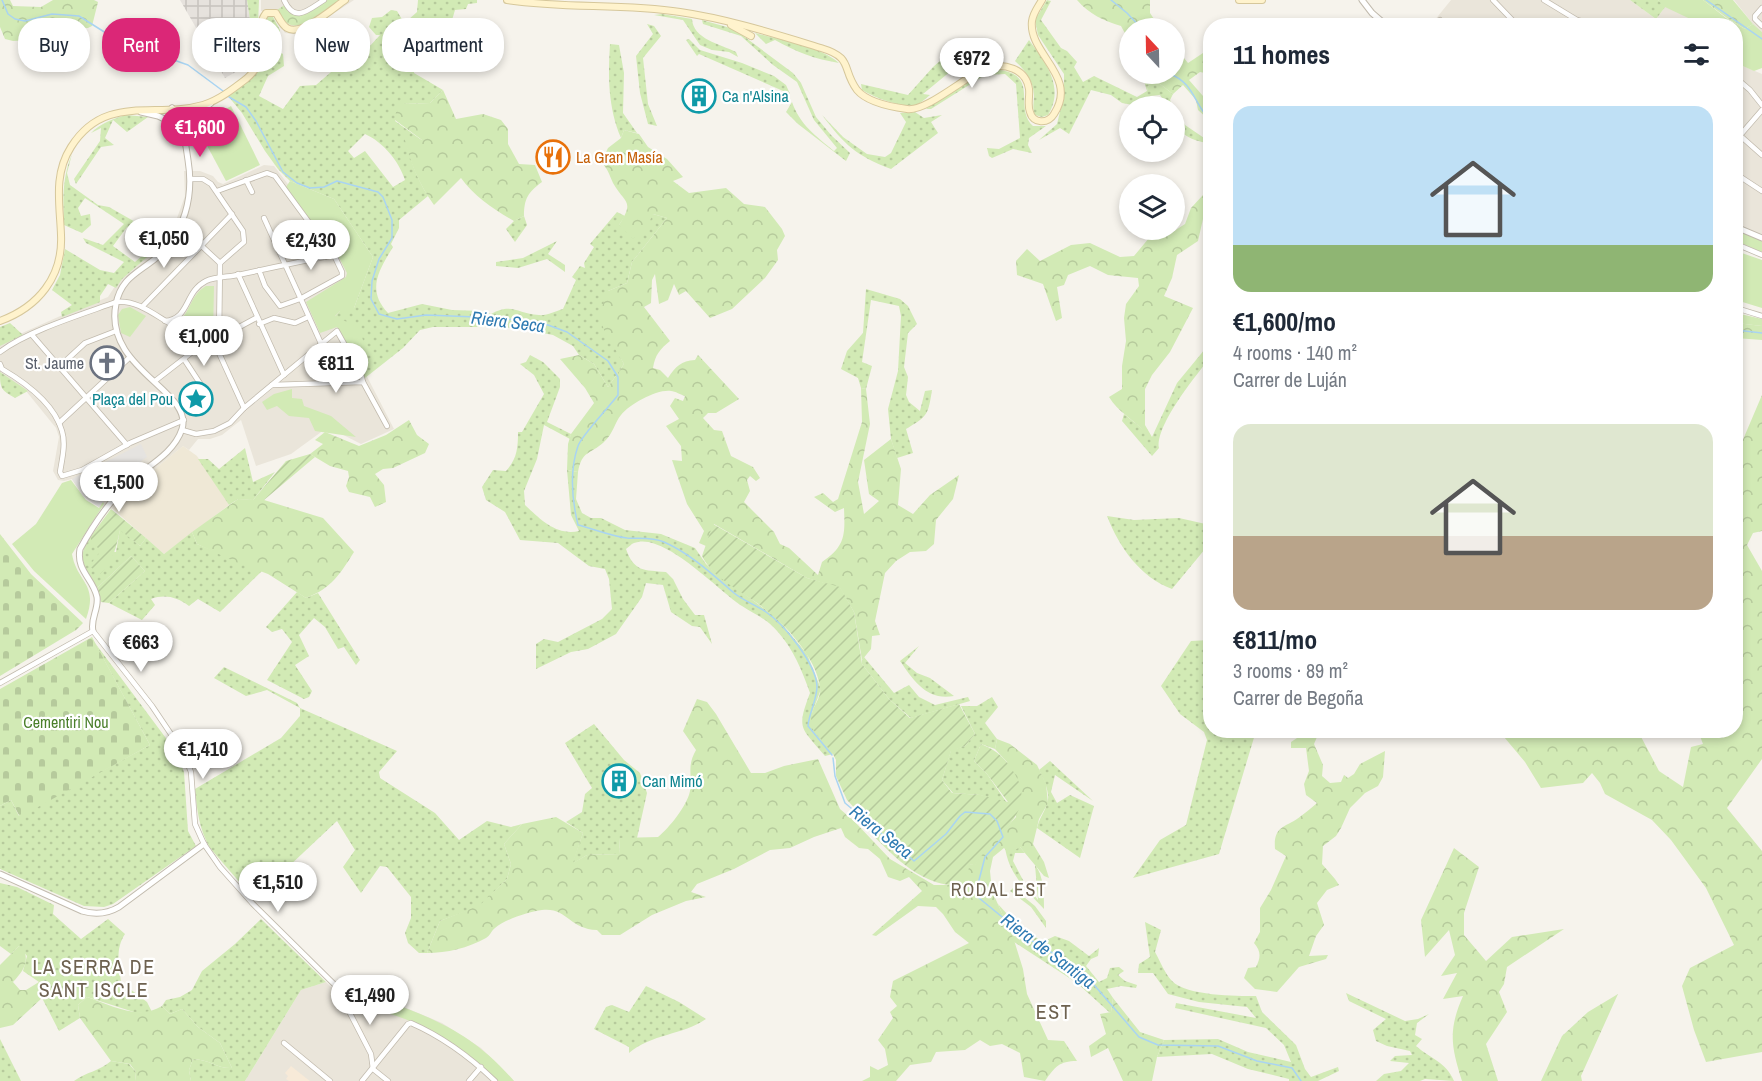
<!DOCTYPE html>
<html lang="en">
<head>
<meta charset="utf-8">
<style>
	:root { --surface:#fff; --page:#f2f2f3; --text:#1f2937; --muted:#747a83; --accent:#db2777 }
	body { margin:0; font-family:"Archivo Narrow",sans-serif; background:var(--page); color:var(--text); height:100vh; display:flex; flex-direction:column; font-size:22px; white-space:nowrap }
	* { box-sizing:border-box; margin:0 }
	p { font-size:20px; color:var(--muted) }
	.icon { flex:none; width:33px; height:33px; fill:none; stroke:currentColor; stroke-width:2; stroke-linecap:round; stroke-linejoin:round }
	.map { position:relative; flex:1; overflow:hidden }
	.sheet { position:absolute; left:1203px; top:18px; width:540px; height:720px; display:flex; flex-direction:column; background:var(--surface); border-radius:24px; box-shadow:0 3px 9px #0003 }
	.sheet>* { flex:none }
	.hud { position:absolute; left:18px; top:18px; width:570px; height:54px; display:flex; gap:12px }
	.needle { width:39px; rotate:338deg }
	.buttons { position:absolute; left:1119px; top:18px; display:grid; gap:12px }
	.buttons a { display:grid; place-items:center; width:66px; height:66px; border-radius:50%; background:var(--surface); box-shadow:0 3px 9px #0003; font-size:30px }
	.price { position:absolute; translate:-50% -51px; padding:0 14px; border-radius:21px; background:#fff; color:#222; font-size:20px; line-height:39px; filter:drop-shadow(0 2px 3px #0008) }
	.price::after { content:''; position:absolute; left:50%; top:36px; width:18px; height:14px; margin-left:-9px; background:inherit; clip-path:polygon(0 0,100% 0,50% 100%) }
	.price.current { background:var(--accent); color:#fff }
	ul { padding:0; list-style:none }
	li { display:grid; align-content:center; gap:12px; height:318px; padding:0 30px }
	li span { display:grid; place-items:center; height:186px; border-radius:18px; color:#555 }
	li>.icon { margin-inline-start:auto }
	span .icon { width:108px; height:108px; fill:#fffc; stroke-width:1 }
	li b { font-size:26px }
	h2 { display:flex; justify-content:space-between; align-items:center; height:72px; padding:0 30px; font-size:26px }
	.tag { padding:0 21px; border-radius:24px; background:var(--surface); box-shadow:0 3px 9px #0003; font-size:21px; line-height:54px }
	.tag.current { background:var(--accent); color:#fff }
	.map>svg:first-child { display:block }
</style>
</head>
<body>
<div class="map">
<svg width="1762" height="1081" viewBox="0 0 1762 1081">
	<defs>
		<pattern id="industrial-grid" width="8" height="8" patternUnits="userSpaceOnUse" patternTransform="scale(1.5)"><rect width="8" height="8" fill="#e6e2dd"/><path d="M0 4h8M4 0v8" fill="none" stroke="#c7c3be"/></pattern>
		<pattern id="grass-dots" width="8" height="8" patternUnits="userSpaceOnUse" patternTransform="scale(1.5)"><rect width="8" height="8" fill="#d2eab5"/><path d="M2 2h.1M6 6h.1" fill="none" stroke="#b6ca9c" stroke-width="1.8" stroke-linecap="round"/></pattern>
		<pattern id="forest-crowns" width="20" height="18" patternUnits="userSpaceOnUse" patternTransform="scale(1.5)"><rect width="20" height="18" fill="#d2eab5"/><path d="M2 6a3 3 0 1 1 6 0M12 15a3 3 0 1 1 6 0" fill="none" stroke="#b6ca9c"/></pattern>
		<pattern id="cemetery-stones" width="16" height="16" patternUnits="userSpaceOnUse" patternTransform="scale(1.5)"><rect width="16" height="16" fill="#d2eab5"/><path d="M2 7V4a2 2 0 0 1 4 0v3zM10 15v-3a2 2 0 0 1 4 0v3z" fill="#b6ca9c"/></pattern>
		<pattern id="garden-furrows" width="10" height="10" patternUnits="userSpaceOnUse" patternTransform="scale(1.5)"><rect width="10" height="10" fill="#d2eab5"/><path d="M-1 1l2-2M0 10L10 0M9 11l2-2" fill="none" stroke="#b6ca9c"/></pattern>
	</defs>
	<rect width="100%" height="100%" fill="#f6f3ec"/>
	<g fill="#eae5da">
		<polygon points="261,0 354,0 301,35 285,33 273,15 261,11"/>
		<polygon points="1451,0 1630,0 1656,19 1666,6 1703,25 1430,26"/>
		<polygon points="1734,0 1762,0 1762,32 1753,24"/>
		<polygon points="1736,63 1762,74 1762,256 1736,248"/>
		<polygon points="264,165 274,166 304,205 319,218 349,273 340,324 394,429 361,444 328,427 291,454 256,466 241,420 222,435 210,439 198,439 189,450 183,446 128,491 113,509 99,507 83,496 72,479 64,481 58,480 53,471 59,437 56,428 26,391 0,376 0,343 58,317 108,297 117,283 137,263 155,250 166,238 177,218 185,196 184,171 200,171 213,176 218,182 223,184"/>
		<polygon points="326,982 331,987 349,988 399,1005 442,1023 481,1048 514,1081 245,1081 301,990"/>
	</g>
	<polygon fill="#f7ead8" points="291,1066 306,1078 310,1081 289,1081 286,1079 288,1076 285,1073"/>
	<polygon fill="url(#industrial-grid)" points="180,0 247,0 257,60 225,78"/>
	<polygon fill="#efe8d6" points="183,446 197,456 229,505 164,554 113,509 128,491"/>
	<g fill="url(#grass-dots)" fill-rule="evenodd">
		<polygon points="247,0 259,0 257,51 255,52"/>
		<path d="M418,0H477V3L468,4L466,9L455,10L442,54L413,51L414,73L443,90L430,103L403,104L395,121L423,141L405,137C410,159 416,177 428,196L399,220V228L391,244L393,247C379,270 366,290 388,313L422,304L452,310L482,311L491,314C512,302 518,314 539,315C546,316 556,311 563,309L576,280L572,277L580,266L585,268L584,263L594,247L590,244L617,212L625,216L619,225L653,214L667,218L632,262L627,283L608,291L615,347L624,364L608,387L594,364L579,355L573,346L553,335L516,328L491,327H433L420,330L403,348L365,378L364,376L335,317L340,311L354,308L373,257L334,199L290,181L278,169L265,151L242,113L228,96C242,86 268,70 267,50C267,41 265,31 264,22L268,17L272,15L280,30L279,34L268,40L269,46L283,54L284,66L268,76L259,96L283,109L300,86L316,85L338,66L358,59L380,35H376L369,27L372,18L382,17L391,10L397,11L403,21L408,20L417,12ZM365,134C383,142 399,161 405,180L393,187L365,151L354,158L348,151Z"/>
		<polygon points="1047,0 1051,1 1041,20 1061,48 1067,51 1077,62 1074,67 1083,82 1094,76 1137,97 1147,91 1151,77 1173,94 1170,100 1173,106 1167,106 1160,95 1150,96 1151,102 1155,106 1138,106 1122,103 1111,95 1091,90 1069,134 1060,128 1039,140 1057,124 1064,95 1064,74 1038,35 1035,20"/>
		<polygon points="1630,0 1658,0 1666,6 1656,19"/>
		<path d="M662,14L692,19C693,39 720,44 736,52L738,57L729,52L712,50L700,45L683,20L654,15Z"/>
		<path d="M702,20L734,29L793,73L801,83L816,117L831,135L850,153L846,161L798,124L786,112L792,102C800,125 816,136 834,151L837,148L814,120L797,82L773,65L741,36L703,24Z"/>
		<polygon points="647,24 654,26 661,36 643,58 648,104 657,126 648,124 640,93 636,56 653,34"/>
		<path d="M755,33C780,40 819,46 839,63C815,59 796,52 775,40L766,44Z"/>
		<polygon points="689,39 700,50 742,63 774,76 786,85 790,94 699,54 697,56 686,40"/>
		<path d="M1029,40C1046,63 1065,87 1048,115L1042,117L1035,115C1032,108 1034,103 1034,95C1033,80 1026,71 1015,61Z"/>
		<path d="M963,41L970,46L975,43L980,47L923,94L930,95C926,98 922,102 918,104C906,110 873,97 862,90L861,84L908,95L933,67Z"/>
		<path d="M610,44L619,45L624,73L623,113L637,133L624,130L621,138C608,107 608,77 610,44Z"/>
		<path d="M1000,70C1040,76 1013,107 1033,126H1046L1029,138L1028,145L1032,153L1013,149L992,158L989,156L987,148L999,149L1020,138L1016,84L1005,74L985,75L931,109H926C948,94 973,72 1000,70Z"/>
		<path d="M1175,108L1185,125L1210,142V144C1188,139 1174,134 1175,108Z"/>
		<path d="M915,112L924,118L942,115L931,122L938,133L891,169C855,155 845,145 822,115L843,137L867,154L885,157L891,153L906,122L900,113Z"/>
		<path d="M126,115L148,117L127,132L113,120L105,138L114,145L101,147L76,184L74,179L100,141L101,128L91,133C101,123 113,119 126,115Z"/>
		<path d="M72,154L67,173L70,185L98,205L109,207L151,231L162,244L122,279L116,288L108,284L100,296V302L62,317L61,312L72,305L52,290L60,275L65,249L100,270L114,273L124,262L86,243L83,238L103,245L124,224L85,198L78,208L81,216L90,214L91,225L82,233L64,225C63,199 62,178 72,154ZM127,227L140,234L149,246L152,247L135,262L113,246Z"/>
		<polygon points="524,216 527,225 515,242 506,229 514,221"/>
		<polygon points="557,241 548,254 565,265 565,272 547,259 518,268 496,266 496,262 523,258"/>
		<path d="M866,289L900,299L908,306L917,324L908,333L904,367L908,377L906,395L909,402L920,411L925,391L932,390C928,415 928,416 906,429L913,453L897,458L891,439L888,409L898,371L901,316L899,306L871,300L862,362L872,366L866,389L861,388L858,378L841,369L847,351L863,333Z"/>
		<polygon points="10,323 23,335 0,346 0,327"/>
		<path d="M1210,343V358C1196,375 1155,426 1159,448L1152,456L1122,421L1124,414L1145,431V425L1152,437L1177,383Z"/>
		<path d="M530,355L543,362L560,379V387L547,422L571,434L570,439L544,425L537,459L524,491L525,505C540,519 556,536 579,531L571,515L567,470L578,472L576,499L582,513L591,518H601L625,530L661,534L695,548L706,564L716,573L777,618L807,654L821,689L812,713L833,754L825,756C801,727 796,730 810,693C802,671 794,650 778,632C767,619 756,615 742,606C719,591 663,531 634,543C631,544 629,547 626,549C634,572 644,570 666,572L673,579L683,599L695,615H704L712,644L700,627L692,626L671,612L663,585L646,583L642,597L616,634L588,649L571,652L536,669V644L544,639L558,642L602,619L612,609L609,579L605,569L589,566L558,543L520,540L505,512L486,500L482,487L493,470L506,471C517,459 518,448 518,432H522L544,394L534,375L520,364L526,362Z"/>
		<path d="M0,372L28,391L15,398C1,390 0,389 0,372Z"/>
		<polygon points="245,448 253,482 275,472 253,500 238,499 229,505 198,459 208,459 219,469"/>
		<path d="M1107,516L1134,520L1179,518L1210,525V543L1172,589C1140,577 1119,547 1107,516Z"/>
		<path d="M120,529L140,546L146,538L164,554L192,532L197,544L262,571L220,612L198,599L189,606C177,597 165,594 151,599L155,605L142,620L109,603L145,571L131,556L97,588C85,568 75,558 91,536L102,551L116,552Z"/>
		<polygon points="297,592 306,598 318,593 360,660 356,665 344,647 338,649 325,627 314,618 299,635 309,656 295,665 312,691 309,697 304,699 267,680 292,642 282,629 272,632 266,627"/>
		<polygon points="1210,640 1210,730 1256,731 1219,854 1133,878 1160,840 1186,825 1207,740 1204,732 1180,714 1161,686 1191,641"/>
		<polygon points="95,643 177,753 184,772 188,831 196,846 113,904 104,907 84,906 0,869 0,806 11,800 19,816 150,745"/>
		<path d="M919,646L905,663L917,673L930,678L954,696C927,701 914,681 900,661Z"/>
		<polygon points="864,657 894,693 909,685 919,697 935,705 968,697 970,701 911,718 889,699 862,664 862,660"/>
		<path d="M224,667L297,703L300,708L397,751L379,772L380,778L435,813L459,840L487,821L511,827L522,824L504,844L511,864L507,879L480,906L440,921L427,953H419L408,943L405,933L411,918V897L387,867L380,866L361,893L343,867L355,850L337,821L254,899L210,848C199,829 197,810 195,789L281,738L300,716V708L267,690L246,696L214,678Z"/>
		<polygon points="992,697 998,707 985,723 997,739 995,749 981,744 974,761 987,774 1007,803 980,795 953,793 942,780 951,750 965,746 975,734 961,706 977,706"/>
		<polygon points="594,724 624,760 640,773 647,793 637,838 619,838 620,854 587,855 572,864 583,833 566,822 582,812 585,794 592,788 565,743"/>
		<path d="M1050,761L1093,801L1055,775L1051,792L1057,803L1070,795L1094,806L1080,858L1037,828C1039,819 1044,813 1047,804C1051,794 1044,780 1039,770Z"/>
		<path d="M1005,847H1020L1025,853H1015L1013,861L1024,882L1038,900L1035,865C1044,876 1044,895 1044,909C1027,891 1008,873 1005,847Z"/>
		<path d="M0,883L17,887L54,905L53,914L81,939L108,919L125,934C115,949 119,965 121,982L147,1002L152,1012L137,1013L87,997L78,1005L80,1018L59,1031L42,998L39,982L23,971L27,956L19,946L11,954L0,946Z"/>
		<polygon points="1013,888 1035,906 1046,921 1046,928 1031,907 1010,891"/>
		<polygon points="998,904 1007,914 1042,942 1055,936 1069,941 1089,956 1099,948 1098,956 1091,959 1086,966 1099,982 1107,978 1110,968 1119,967 1124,971 1118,975 1125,981 1137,985 1136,988 1121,986 1107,989 1113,998 1111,1012 1109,1012 1077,983 1014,942"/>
		<path d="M261,919L326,982L301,990L245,1081H191L189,1070L193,1059C208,1059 218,1069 232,1068L220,1043L198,1027L182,1009L170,1014L162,1006L166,1000L180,997L192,990L202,971L235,944Z"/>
		<path d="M1145,922L1161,930L1155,952C1160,961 1165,974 1172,981C1187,996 1236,996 1256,996L1262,1012L1296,1045L1305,1069L1311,1077L1338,1067L1339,1071L1318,1081H1289V1079L1248,1069L1212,1054L1157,1057L1164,1040L1218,1039L1248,1052L1291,1062L1284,1045L1266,1028L1175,1008L1176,1003L1256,1018L1247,1007L1199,1002L1168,994L1153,973H1138L1139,964L1150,957Z"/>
		<path d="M646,986L679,1002L706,1019C683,1035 651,1034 629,1053V1047L594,1029L606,1007L612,1005L629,1012Z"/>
		<path d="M1346,993L1405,1021L1418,1019L1429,1014L1417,1023L1415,1035L1422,1039L1416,1046C1431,1059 1446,1062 1454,1081L1425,1079L1420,1081H1376L1384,1074L1401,1071L1409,1063L1390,1061L1395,1056L1412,1055L1410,1051L1387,1046L1376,1041L1373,1030L1386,1019L1349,1001Z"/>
		<polygon points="0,1039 21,1081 0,1081"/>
		<path d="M111,1061L129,1064L136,1072L135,1081H74C86,1072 100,1071 111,1061Z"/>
	</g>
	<g fill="url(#forest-crowns)">
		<polygon points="0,0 10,0 13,6 41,7 53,0 94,0 98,2 92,26 88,28 44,27 31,40 13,41 5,39 0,27"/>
		<path d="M324,0H342C329,9 300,35 286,22C282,19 280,14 277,10L286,4L288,9L302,14Z"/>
		<path d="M1077,0H1150V13L1160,28H1130L1129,41L1121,26C1104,21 1089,14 1077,0Z"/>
		<polygon points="1703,0 1733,0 1753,24 1745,29 1727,18"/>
		<polygon points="1175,47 1188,63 1209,49 1210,74 1200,72 1189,80 1210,104 1210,121 1198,110 1196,100 1183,85 1173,94 1151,77 1147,91 1142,74 1174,74"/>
		<path d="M443,90L456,119L483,114L501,120L508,129V144L519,164L535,165L542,182C528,192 524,199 524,216L514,221C493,209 475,197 461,178L434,205C418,183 410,162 404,136L422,140L395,120L396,112L402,104L430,103Z"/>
		<path d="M624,130L639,134L648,147L667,159L683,177L673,181L689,193L726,188L744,204L765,207L782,229L785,236L777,250L778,260L765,278L732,309L710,318L686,291L679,295L674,284L668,300L659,304L655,274L652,280L651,303L644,307L670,341C660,349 655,355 653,368L660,370L668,378C676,366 681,361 695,360L698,355L739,399L716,413H708L703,418L714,430L722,431L731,456L753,467L760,478L756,481L750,476L747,480L750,491L744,502L774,532L780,544L789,548L818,575L822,562C846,546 845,534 844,508L835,512L814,497L823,493L833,502L838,499L862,422L861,388L866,389L870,424L858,482L864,514L879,501L869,494L864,460L891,439L901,469L898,505L913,514L930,495L959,475L953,499L936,520L934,544L926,551L910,552L896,561L885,573L875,621L880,635L872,636L871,649L862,660L854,612L840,588L807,578L714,524L706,546L699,543L704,531L687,504L672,460L682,461L681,446L666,426L679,419L670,406L675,398L683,401L685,396C681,395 675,391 671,391C657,389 630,404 621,415C615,422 613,434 604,442C590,455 582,450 578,472L567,470L568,444L571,434L594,403L585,388L560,359L579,355L594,364L608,387L624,364L604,330L599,315L608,291L627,283L632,262L667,218L653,214L647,227L633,239L619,225C635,200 625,204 613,183C609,174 608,169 601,162L608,148L621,138Z"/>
		<path d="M1203,195H1210V211L1203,219L1198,241L1177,255L1172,278L1164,296L1193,308L1170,352L1152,375L1145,389V432C1133,419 1118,412 1109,397L1122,389V366L1126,341L1124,318L1126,304L1139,286L1138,278L1108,275L1090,266L1068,275L1064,285L1057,287L1062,318L1056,321L1043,284L1017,275L1016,261L1027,249L1040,261L1071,245L1090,243L1120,257L1134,256L1149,238L1168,235L1185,224L1191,208Z"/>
		<polygon points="1736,323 1762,326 1762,340 1736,338"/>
		<polygon points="1762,395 1762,531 1753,533 1747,545 1762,571 1762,759 1727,808 1762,851 1762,1052 1706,1062 1694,1030 1682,986 1690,968 1734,945 1706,888 1671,840 1652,820 1605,794 1600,783 1592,773 1583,783 1541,788 1525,762 1499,731 1638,731 1659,771 1683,787 1691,747 1703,744 1698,731 1736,730 1736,456"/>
		<polygon points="409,420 417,435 429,444 425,453 393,468 383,469 375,474 384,485 386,502 375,507 370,497 349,492 346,486 349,477 348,471 330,466 310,454 323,444 315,440 325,432 359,446 386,435"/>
		<path d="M238,499L264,500L323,518L354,552C340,574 332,588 306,598L268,574L238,563L197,544L192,532Z"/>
		<path d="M697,699L707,702L716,714L751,773H765L784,766L818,759L840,809L854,821L890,859L934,885H949L971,864L975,865L980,856L1016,817L1007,762L995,749L997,739L1010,744L1037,765L1046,784L1048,803L1039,819L1033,844L1044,862L1049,878L1044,876L1020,847L1009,854L1004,848L993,857L990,871L992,891L1014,940L1023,969L1027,994L1048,1040L1064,1041L1077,1061C1059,1061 1055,1067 1045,1081L1024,1077L1020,1053L1002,1044L990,1046L980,1040L965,1050L936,1052L931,1062L910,1065L896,1081H862L870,1077V1066L878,1070L888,1065L885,1049L878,1040L893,1018L890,1012L897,1006L890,997L893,981L969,943L955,932L943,914L936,907L918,906L876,936L872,935L922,891L909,877L900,881L888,877L880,859L868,849L859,848L845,837L841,828L814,837L790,848L770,850L734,869L697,884L691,892L706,897L686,901L652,915L620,935H602L597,930C569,929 567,907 542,910C530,911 504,920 495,928C491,931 490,936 486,938C468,948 447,953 427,953L440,921L480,905L507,879L511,864L504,844L522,824L556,817L583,833L573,863L587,855L620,854L619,838L658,837C669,828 687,806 690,791C693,774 686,768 696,750L683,731Z"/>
		<path d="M1309,730L1324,731L1317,737L1314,744L1323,765L1322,776L1330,783L1341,782L1344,775L1348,778L1354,774L1360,764L1385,751L1383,777L1378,786L1365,793L1350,808L1341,828L1336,836L1323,846L1322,864L1335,879L1339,885L1327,890L1317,903L1324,925L1316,936L1309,956L1328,955L1326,959L1299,967L1277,992L1255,989L1244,978L1248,968L1256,967C1261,957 1261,951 1254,943L1260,932V908L1271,890L1286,856L1275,849C1273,825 1286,828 1301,816C1307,812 1312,807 1317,803L1306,795L1304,784L1309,771L1306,748H1291V742Z"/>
		<path d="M1454,848L1479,867L1464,913V935L1486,961L1512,937L1564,929L1507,967L1504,984L1499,992L1507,1012L1486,1044L1498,1081H1462C1451,1046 1448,1030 1463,996L1443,999L1457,973L1441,976L1455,955L1449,930L1425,957L1421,920Z"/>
		<path d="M19,946L23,947C30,962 23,971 13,982L20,990H26L39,982L42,998L13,1025L0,1028V965Z"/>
		<polygon points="1618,994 1581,1076 1582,1081 1541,1081 1562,1036 1588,1012"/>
		<path d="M87,997C111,1005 138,1021 162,1006L170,1014L182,1009L198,1027L220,1043L232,1068C218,1069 208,1059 193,1059L189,1070L191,1081H135L136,1072L130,1064L111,1061L80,1018L78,1005Z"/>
		<polygon points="1113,998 1140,1032 1164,1040 1157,1057 1152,1081 1123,1081 1108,1048 1091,1057 1089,1046 1106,1034 1100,1014 1111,1012"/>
	</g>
	<g fill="url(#cemetery-stones)">
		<polygon points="0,534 31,574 83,623 76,630 0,676"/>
		<polygon points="92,637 150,745 20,817 11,800 0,806 0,689"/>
	</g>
	<g fill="#d2eab5">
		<polygon points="1658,0 1703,0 1726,18 1745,29 1753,24 1762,32 1762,68 1754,71 1736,63 1736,26 1703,25 1665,7"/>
		<polygon points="231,106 260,165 226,181 196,125"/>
		<polygon points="290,181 334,199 373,257 354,308 349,313 340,311 335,316 359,328 366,349 364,376 337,327 320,333 306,302 346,277 347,273 335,250 325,251 312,225 286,187"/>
		<polygon points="1736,230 1762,240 1762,252 1736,241"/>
		<polygon points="1736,251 1762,260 1762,308 1736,300"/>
		<path d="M206,286H214L213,335L188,328L180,321C191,309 191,295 206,286Z"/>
		<polygon points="130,307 146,316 130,337 121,333 118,315 122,309"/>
		<polygon points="1736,313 1762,319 1762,326 1736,323"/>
		<polygon points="292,389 292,398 302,399 304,406 331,416 356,437 315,431 309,418 289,416 277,406 267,410 262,402 274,394"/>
		<path d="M71,480L86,500L99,508L103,502L104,504L72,554C77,583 99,583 86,619L34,571L12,544L36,524L62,483Z"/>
		<path d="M349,988C416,1012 465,1024 514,1081H498C471,1055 440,1033 405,1019C387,1012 368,1009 350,1005L344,993Z"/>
	</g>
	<g fill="url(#garden-furrows)">
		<polygon points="310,454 315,457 264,500 253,500 286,461"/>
		<path d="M111,509L146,538L140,546L120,530C116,548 114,560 100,574L89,566L101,551L91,541V536Z"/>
		<path d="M713,524L807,578L840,587L854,612L862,664L889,699L910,718L959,704L975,734L965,746L951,751L942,780L952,793L981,795L1008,802L987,774L974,761L981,744C996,750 1004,757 1013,771C1041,814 993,833 975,866L971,864L966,874L949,885C912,880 885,847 859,821L863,817L847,800L836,776V760L833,754L811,727C811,722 811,717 812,713C814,705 822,696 820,687C816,655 780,618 754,601C737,589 712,576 702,556Z"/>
		<polygon points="131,556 145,571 109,603 101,602 97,588"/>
	</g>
	<polygon fill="#e5e3e0" points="141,444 147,457 123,474 99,507 83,496 72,479"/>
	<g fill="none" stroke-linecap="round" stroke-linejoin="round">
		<g stroke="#a9d4f2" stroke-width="1.5">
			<polyline points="2,0 8,14 15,19 25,21 52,14 79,16 117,40 188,65 223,91"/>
			<polyline points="1111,0 1127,13 1141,28"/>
			<polyline points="1706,0 1762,39"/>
			<path d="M1170,74C1194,83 1194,104 1210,120"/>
			<path d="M229,97L246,107L256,121L283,172L297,183L310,188L324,187L337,181L378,192L383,197L392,220V238L379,259L372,281L371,299L379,314L397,319L426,315L501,318L548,325L567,332L608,361L618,377V395C610,406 581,436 578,446C569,472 572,500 578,525C594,529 611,536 627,538C640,539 652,537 664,542C691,554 712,574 734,593C744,601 756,605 766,612C784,624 816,664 817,686C817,700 809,713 808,726L832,755"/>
			<polyline points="1736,330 1762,333"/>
			<polyline points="833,758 835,776 845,803 914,861 946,834 960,816 965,812 990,814 997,821 1003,837 985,857 978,884 979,898 1029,939 1071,964 1089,979 1139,1037 1158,1045 1218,1046 1257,1061 1292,1068 1301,1081"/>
		</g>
		<defs>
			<g id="minor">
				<path d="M284,0C295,24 308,10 324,0"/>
				<polyline points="1493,0 1518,26"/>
				<polyline points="1544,0 1577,20 1598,26"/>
				<polyline points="1762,8 1755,16 1755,19 1762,26"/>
				<polyline points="1432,26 1440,20 1445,26"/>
				<polyline points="1736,78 1750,90 1762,105"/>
				<polyline points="1736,132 1762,155"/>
				<polyline points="1736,140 1762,110"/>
				<polyline points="1736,174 1762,191"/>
				<polyline points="191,179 203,179 211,184 243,231 244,242 220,263"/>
				<polyline points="246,180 252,192"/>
				<polyline points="217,191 267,173 275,176 308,221 325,257"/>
				<polyline points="264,218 339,383"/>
				<polyline points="181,227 220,263"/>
				<polyline points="1736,244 1762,255"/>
				<polyline points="220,263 219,338 256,318"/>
				<polyline points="238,274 284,375"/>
				<polyline points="142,307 232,214"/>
				<polyline points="1736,308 1762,316"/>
				<path d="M165,321C190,319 184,292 206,281C214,277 228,277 238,275C270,268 302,261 334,255L342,272V276L300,299L280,306L265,286L259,270"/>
				<polyline points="259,324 274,318 295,323 308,317"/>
				<polyline points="32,335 127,445"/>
				<path d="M0,352C27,331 83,314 116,302C139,299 159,319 178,328C189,334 203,336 214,342L244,408"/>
				<polyline points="184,359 203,388"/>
				<path d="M0,364L2,369C26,383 54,403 62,431C66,444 62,459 60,472L62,476L82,470L130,443L184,420"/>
				<polyline points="59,367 85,343 116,331"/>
				<polyline points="155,381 209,339"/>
				<polyline points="272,385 363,382 387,426"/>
				<polyline points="59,423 129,358"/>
				<polyline points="182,430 196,434 214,431 230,423 244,408 337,331 361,374 363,382"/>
				<polyline points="0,683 93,631 152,706 183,752 191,772 195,824 204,844 220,867 253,904 336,986 371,1054 373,1069"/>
				<polyline points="284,1043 330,1081"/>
				<polyline points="373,1069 388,1081"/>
				<path d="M362,1081L408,1024L411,1023C443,1037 470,1057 495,1081"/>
				<polyline points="469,1081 481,1067"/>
			</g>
			<g id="tertiary">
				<polyline points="1362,0 1372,13 1387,26"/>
				<polyline points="172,108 172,120 183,140"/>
				<polyline points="141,112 158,116 173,123"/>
				<polyline points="183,132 190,121 211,103"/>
				<polyline points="1736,227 1762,238"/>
				<path d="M93,631C90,619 99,609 97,597C93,578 76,571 80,549C92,527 108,504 125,486C143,468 173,456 182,429C194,391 103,369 116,304C121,278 138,273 156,258C185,232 194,197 188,160C185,141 184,123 172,108"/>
				<path d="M0,874L82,911C95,915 107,914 119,907L204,844"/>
			</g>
			<g id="secondary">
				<path d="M507,0C564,9 623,3 680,12C728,19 775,34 821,48C854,58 841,68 857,90C867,102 892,107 907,109C926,112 966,76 986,68C1004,63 1026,68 1029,89C1030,97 1027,105 1030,112C1033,124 1048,124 1054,114C1079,76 1028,54 1032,21C1033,13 1038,7 1042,0"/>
				<polyline points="1239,0 1262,0"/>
				<polyline points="731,25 751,36"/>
				<path d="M0,321C38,307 63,277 61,235C60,205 53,175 71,147C105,93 155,119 203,105C219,100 233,89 246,79C275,55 251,32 266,13H276C279,18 282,25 287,28C301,37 333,8 345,0"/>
			</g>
		</defs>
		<use href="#minor" stroke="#c2bbae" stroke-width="6"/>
		<use href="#tertiary" stroke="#c2bbae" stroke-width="7"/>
		<use href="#secondary" stroke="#d6c79b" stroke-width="8"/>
		<use href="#minor" stroke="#fff" stroke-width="4.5"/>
		<use href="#tertiary" stroke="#fff" stroke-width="5"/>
		<use href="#secondary" stroke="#fff3cd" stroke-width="6"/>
	</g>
	<defs>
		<symbol id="building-ring" viewBox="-11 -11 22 22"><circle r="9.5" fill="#fff" stroke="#0f9aa8" stroke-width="1.5"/><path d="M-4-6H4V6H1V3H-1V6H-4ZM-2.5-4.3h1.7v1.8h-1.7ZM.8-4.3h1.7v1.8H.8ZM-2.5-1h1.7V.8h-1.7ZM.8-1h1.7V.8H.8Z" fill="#0f9aa8"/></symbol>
		<symbol id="restaurant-ring" viewBox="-11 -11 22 22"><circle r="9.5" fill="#fff" stroke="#e8710a" stroke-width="1.5"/><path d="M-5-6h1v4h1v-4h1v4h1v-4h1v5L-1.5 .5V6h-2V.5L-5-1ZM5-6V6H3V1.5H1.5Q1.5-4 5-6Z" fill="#e8710a"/></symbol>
		<symbol id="church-ring" viewBox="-11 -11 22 22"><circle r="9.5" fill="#fff" stroke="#6b7280" stroke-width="1.5"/><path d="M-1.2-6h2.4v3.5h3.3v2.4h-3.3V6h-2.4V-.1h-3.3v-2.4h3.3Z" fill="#6b7280"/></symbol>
		<symbol id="sight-ring" viewBox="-11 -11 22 22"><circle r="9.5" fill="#fff" stroke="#0f9aa8" stroke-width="1.5"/><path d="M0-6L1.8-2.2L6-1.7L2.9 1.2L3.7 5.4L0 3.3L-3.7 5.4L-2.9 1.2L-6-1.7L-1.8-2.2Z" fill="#0f9aa8"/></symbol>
	</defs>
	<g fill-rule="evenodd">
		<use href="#building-ring" x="680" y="77" width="38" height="38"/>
		<use href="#restaurant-ring" x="534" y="138" width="38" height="38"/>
		<use href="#church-ring" x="88" y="344" width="38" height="38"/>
		<use href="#sight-ring" x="177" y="380" width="38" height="38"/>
		<use href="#building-ring" x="600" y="762" width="38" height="38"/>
	</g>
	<g text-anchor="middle" stroke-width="4.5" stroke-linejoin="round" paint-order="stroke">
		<g font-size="16" fill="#0d838f" stroke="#fff" text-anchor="start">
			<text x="722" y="102">Ca n'Alsina</text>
			<text x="173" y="405" text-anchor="end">Plaça del Pou</text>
			<text x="642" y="787">Can Mimó</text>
		</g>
		<g font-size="16" fill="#c56008" stroke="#fff" text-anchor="start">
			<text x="576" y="163">La Gran Masía</text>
		</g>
		<g font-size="16" fill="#5b616d" stroke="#fff" text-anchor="end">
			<text x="84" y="369">St. Jaume</text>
		</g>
		<g font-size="16" fill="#4a7f2a" stroke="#fff">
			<text x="66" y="728">Cementiri Nou</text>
		</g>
		<g font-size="18" font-style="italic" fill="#2e7ab2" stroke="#fff">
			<text transform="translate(508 322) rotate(7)" y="6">Riera Seca</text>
			<text transform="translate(881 832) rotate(38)" y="6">Riera Seca</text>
			<text transform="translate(1048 951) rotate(37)" y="6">Riera de Santiga</text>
		</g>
		<g font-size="18" letter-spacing="1.5" fill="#6e6250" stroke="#fff">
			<text x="999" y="896">RODAL EST</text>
		</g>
		<g font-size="20" letter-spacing="1.5" fill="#6e6250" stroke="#fff">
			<text x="94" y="974">LA SERRA DE<tspan x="94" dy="23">SANT ISCLE</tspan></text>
			<text x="1054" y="1019">EST</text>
		</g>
	</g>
</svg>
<div class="buttons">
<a><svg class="needle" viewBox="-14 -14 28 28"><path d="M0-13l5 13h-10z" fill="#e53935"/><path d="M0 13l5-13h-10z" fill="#747a83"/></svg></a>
<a><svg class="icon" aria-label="locate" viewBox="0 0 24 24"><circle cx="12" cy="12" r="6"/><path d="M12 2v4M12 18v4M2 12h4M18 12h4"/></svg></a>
<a><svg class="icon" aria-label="layers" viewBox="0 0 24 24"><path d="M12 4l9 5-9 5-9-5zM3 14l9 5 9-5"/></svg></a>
</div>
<b class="price" style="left:972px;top:89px">€972</b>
<b class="price current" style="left:200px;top:158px">€1,600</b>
<b class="price" style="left:164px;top:269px">€1,050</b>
<b class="price" style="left:311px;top:271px">€2,430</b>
<b class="price" style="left:204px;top:367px">€1,000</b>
<b class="price" style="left:336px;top:394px">€811</b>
<b class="price" style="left:119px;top:513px">€1,500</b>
<b class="price" style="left:141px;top:673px">€663</b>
<b class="price" style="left:203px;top:780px">€1,410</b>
<b class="price" style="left:278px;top:913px">€1,510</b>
<b class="price" style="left:370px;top:1026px">€1,490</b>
<div class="hud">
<a class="tag">Buy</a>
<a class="tag current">Rent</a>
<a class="tag">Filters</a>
<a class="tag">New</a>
<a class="tag">Apartment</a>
</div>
<section class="sheet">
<h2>11 homes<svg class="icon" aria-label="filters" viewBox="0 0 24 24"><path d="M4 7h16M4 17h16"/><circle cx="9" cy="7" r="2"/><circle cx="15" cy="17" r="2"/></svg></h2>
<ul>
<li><span style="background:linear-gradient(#bfe0f5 75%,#8fb573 0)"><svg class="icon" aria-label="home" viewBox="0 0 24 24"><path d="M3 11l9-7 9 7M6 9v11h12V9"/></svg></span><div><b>€1,600/mo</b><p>4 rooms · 140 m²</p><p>Carrer de Luján</p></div></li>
<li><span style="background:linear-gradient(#dfe7d0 60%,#b9a48a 0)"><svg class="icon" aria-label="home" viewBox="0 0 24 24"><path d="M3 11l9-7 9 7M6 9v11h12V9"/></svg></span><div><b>€811/mo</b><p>3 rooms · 89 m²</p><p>Carrer de Begoña</p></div></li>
</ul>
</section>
</div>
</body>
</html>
